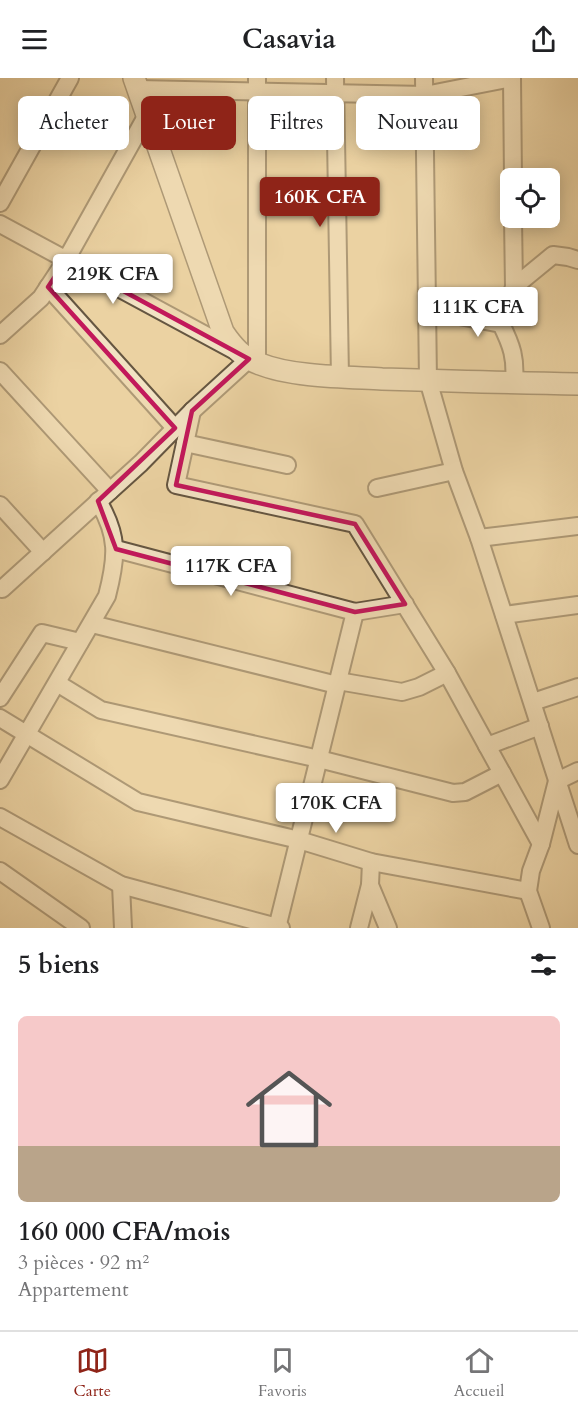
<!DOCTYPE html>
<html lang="fr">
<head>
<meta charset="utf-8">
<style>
	:root { --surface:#fff; --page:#f2f2f2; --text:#202124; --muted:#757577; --line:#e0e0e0; --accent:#8f2418 }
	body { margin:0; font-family:Cardo,serif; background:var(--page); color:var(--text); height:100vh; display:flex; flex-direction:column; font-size:22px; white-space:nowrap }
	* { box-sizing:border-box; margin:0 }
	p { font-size:20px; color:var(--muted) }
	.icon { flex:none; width:33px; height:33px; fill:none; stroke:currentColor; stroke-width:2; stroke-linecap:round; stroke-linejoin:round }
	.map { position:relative; height:850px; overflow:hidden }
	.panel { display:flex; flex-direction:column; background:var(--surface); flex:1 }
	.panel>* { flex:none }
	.guide { position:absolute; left:18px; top:18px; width:543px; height:54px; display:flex; gap:12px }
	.controls { position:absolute; left:500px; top:90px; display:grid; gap:12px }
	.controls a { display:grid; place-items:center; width:60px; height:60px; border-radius:9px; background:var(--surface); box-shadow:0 3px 15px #0003; font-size:30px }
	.price { position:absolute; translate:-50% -51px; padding:0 14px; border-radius:6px; background:#fff; color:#222; font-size:20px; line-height:39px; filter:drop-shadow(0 2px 3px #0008) }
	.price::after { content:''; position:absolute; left:50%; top:36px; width:18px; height:14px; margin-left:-9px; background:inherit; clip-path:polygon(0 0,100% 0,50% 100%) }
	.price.selected { background:var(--accent); color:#fff }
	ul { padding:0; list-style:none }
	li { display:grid; align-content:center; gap:12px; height:318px; padding:0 18px }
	li span { display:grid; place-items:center; height:186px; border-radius:9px; color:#555 }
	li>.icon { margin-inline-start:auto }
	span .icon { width:108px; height:108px; fill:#fffc; stroke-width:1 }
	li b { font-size:26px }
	h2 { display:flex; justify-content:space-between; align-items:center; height:72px; padding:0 18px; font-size:26px }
	.tag { padding:0 21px; border-radius:9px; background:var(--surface); box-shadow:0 3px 15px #0003; font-size:21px; line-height:54px }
	.tag.selected { background:var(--accent); color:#fff }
	header { display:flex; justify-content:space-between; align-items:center; height:78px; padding:0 18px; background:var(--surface); font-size:27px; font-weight:800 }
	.tabs { display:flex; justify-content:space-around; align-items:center; height:84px; border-top:2px solid var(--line); background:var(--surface); font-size:16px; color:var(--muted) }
	.tabs a { display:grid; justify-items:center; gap:3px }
	.tabs .selected { color:var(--accent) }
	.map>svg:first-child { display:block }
</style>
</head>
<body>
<header><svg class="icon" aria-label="menu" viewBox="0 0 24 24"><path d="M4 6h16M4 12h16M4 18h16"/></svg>Casavia<svg class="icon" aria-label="share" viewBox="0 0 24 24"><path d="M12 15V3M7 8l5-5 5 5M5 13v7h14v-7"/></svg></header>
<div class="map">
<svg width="578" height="850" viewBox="0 0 578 850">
	<rect width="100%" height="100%" fill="#ebd2a2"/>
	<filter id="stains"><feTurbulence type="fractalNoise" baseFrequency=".00333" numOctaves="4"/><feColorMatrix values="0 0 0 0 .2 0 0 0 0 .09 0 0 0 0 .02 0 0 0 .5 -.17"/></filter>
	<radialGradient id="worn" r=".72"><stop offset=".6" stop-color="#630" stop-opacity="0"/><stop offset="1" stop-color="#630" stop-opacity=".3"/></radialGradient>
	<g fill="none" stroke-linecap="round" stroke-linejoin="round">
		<defs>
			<g id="minor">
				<polyline points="257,0 257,286"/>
				<polyline points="335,0 340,299"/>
				<polyline points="424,0 428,302 454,393 479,460 578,767"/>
				<polyline points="512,0 513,100"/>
				<polyline points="138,11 425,17 512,0"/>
				<polyline points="0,125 70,0"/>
				<polyline points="0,146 237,274"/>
				<polyline points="48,209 175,350"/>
				<polyline points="514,209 553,177 568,179 578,182"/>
				<path d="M428,232L501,246C512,268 516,280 514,305"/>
				<polyline points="501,246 514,209 513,140"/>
				<polyline points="0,257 41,220 66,182 147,37"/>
				<polyline points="0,293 110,413"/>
				<polyline points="192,333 176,407 355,446 447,595 541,766"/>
				<polyline points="185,365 287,387"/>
				<polyline points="377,410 454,393"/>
				<polyline points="0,427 43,474"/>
				<polyline points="479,460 578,448"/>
				<polyline points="116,471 355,534 405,526"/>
				<polyline points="2,511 141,385 192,333 249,281"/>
				<polyline points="504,537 578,527"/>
				<polyline points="92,546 337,607"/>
				<polyline points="338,603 402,614 419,609 447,595"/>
				<polyline points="57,605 101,632 319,681 453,715 465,714 502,695"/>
				<polyline points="0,620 42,555 80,564"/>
				<polyline points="533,624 578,609"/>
				<polyline points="0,640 138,724 299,762 371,784 528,813"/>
				<polyline points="487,668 540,648"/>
				<path d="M0,702L107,518C117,479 119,458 98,423"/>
				<polyline points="0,739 121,807 281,850"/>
				<polyline points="371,784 370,807 388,850"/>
				<polyline points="0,793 81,850"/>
				<polyline points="121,807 123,850"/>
				<polyline points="277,850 355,534"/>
				<polyline points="359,850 370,807"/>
				<polyline points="541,850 528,813 531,793 541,766 557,703 578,693"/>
			</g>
			<path id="tertiary" d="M134,0L223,254C233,269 243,280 260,286C292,299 347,299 382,301C447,303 513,305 578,306"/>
		</defs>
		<use href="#minor" stroke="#655641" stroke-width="20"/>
		<use href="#tertiary" stroke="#655641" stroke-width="24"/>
		<use href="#minor" stroke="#f2e2c3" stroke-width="16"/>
		<use href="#tertiary" stroke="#f2e2c3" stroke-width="21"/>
	</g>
	<path d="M0 0H578V850H0ZM66,182L249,281L192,333L176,407L355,446L405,526L355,534L116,471L98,423L175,350L48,209Z" fill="#ebd2a2" fill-opacity=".55" fill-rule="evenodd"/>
	<path fill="none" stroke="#c2185b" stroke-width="4.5" stroke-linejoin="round" d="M66,182L249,281L192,333L176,407L355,446L405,526L355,534L116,471L98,423L175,350L48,209Z"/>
	<rect width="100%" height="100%" filter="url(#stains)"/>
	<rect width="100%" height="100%" fill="url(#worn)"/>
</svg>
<div class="controls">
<a><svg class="icon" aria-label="locate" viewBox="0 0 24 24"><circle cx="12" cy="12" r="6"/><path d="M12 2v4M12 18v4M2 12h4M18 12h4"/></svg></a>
</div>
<b class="price selected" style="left:320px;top:150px">160K CFA</b>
<b class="price" style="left:113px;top:227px">219K CFA</b>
<b class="price" style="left:478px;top:260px">111K CFA</b>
<b class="price" style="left:231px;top:519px">117K CFA</b>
<b class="price" style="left:336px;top:756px">170K CFA</b>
<div class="guide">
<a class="tag">Acheter</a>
<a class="tag selected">Louer</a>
<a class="tag">Filtres</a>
<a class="tag">Nouveau</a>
</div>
</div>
<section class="panel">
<h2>5 biens<svg class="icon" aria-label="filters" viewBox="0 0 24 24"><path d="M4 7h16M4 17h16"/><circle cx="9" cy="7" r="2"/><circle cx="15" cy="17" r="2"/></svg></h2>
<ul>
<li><span style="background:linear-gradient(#f6c9c9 70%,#b9a48a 0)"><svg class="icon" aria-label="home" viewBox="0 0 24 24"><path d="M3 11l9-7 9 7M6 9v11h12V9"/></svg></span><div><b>160 000 CFA/mois</b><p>3 pièces · 92 m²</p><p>Appartement</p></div></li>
</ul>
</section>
<nav class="tabs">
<a class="selected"><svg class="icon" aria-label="map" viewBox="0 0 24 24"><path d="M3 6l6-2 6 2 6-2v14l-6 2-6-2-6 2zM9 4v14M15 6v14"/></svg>Carte</a>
<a><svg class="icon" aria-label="saved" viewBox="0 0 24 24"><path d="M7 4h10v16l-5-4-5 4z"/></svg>Favoris</a>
<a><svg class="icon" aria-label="home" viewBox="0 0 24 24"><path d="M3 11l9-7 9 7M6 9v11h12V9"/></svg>Accueil</a>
</nav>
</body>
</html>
